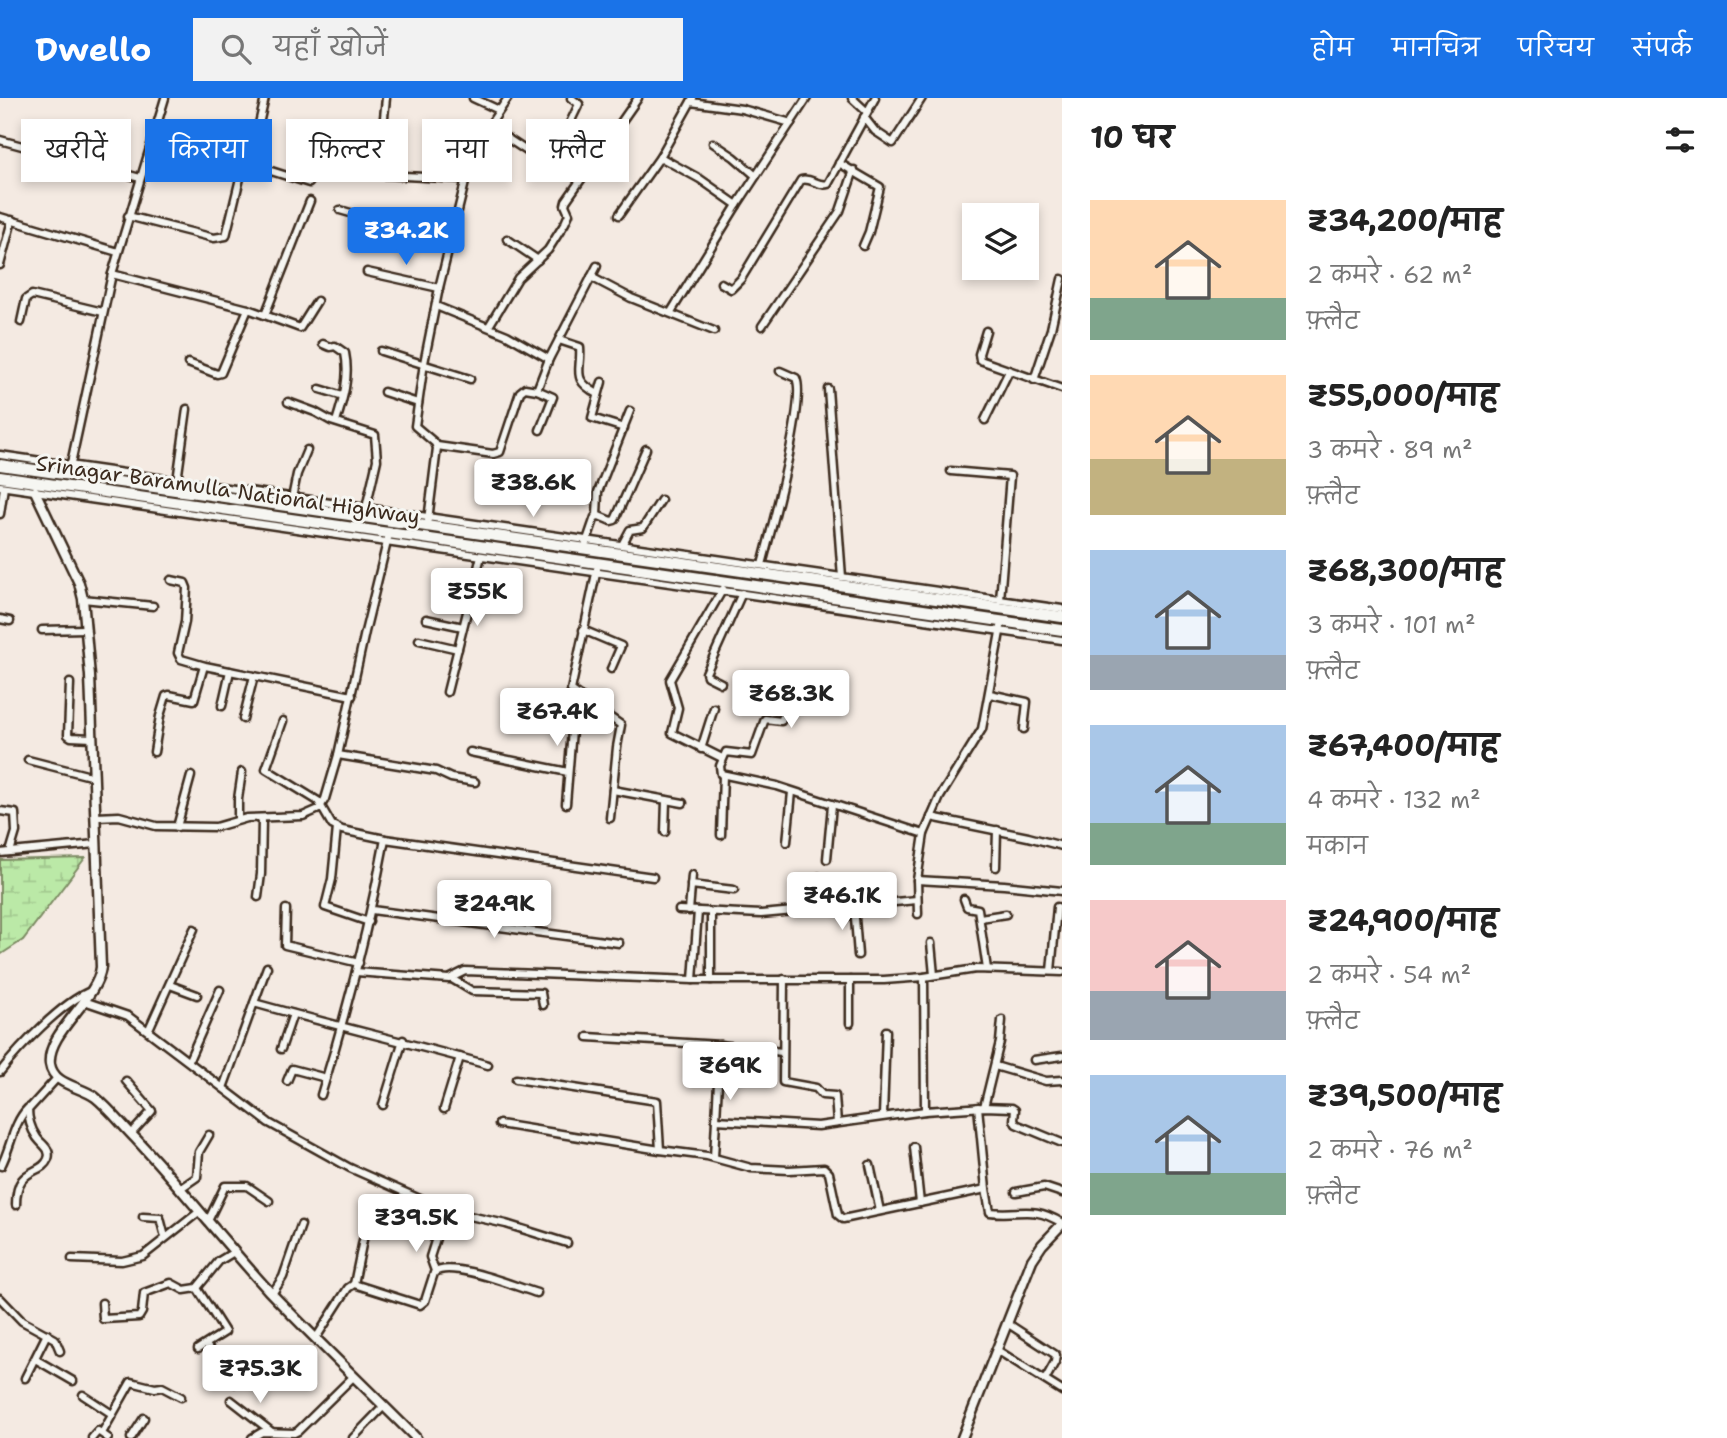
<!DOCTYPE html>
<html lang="hi">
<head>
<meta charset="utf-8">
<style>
	:root { --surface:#fff; --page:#f2f2f2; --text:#222; --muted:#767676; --accent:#1a73e8 }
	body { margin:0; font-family:"Shantell Sans","Playpen Sans Deva",sans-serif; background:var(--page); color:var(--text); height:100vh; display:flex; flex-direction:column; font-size:26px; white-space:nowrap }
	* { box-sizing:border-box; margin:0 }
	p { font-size:23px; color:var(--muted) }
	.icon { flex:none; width:38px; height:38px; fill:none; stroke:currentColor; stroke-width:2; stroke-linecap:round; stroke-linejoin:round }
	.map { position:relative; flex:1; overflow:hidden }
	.details { display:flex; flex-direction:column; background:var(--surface); width:665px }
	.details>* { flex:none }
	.banner { position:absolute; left:21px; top:21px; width:665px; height:63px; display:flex; gap:14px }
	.fabs { position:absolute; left:962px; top:105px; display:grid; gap:14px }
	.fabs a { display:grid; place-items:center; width:77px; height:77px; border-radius:0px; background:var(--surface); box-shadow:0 4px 10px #0003; font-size:35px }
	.price { position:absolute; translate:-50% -60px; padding:0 16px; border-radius:7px; background:#fff; color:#222; font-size:23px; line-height:46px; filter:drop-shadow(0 2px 4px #0008) }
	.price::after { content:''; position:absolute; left:50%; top:42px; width:21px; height:16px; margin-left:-10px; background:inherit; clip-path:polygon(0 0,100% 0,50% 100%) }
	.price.active { background:var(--accent); color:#fff }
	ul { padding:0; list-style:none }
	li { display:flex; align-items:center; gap:21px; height:175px; padding:0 28px }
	li span { display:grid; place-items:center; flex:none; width:196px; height:140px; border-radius:0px; color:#555 }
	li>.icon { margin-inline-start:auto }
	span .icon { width:84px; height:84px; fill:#fffc; stroke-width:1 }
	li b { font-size:30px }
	h2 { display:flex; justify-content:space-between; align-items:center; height:84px; padding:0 28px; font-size:30px }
	.chip { padding:0 24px; border-radius:0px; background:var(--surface); box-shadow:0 4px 10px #0003; font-size:24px; line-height:63px }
	.chip.active { background:var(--accent); color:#fff }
	header { display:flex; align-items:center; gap:42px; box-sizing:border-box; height:98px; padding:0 35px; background:var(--accent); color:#fff }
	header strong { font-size:33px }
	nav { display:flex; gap:38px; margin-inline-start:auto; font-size:24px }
	.search { width:490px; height:63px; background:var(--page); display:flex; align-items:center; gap:18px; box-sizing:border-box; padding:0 24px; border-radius:0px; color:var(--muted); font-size:26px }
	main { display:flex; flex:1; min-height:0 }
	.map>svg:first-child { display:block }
</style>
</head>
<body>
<header>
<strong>Dwello</strong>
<div class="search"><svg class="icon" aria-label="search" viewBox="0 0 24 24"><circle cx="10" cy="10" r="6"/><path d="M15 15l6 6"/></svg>यहाँ खोजें</div>
<nav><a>होम</a><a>मानचित्र</a><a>परिचय</a><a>संपर्क</a></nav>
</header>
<main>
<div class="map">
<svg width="1062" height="1340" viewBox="0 0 1062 1340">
	<defs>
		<pattern id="wetland-marsh" width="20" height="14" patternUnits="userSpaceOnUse" patternTransform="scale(1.75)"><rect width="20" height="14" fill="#bbe9a7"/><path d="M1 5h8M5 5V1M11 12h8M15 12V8" fill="none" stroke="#a2c88f"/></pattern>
	</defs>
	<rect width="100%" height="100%" fill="#f4eae2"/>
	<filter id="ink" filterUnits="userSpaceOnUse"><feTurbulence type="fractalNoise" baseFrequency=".0143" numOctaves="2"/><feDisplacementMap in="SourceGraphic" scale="14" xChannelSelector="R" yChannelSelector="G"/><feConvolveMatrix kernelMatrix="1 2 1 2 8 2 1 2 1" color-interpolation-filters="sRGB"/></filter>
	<g filter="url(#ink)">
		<polygon fill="url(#wetland-marsh)" stroke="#7b8a62" stroke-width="2" points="85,760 23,842 0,857 0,762"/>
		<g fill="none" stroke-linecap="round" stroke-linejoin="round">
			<defs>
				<g id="minor">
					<polyline points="386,0 379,68 380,75 384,77 465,81"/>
					<polyline points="473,0 499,12"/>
					<polyline points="852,0 867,14"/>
					<polyline points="691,4 742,11 791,25"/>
					<polyline points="864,19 875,33 893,45 922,0"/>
					<polyline points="490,29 542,63"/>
					<polyline points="568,29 579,6 571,0"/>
					<polyline points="0,42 140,80"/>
					<polyline points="713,45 734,59 756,78"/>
					<polyline points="660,59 700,81 737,107"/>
					<polyline points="246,65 309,85 315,66"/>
					<polyline points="839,65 880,89 869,134 863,148"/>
					<polyline points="340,112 399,129 450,148"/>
					<polyline points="619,117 660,59 693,0"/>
					<polyline points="128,118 214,140 226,138 242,72 252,56 265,0"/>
					<polyline points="0,119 118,154"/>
					<polyline points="507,141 538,162"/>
					<polyline points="0,167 12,122"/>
					<polyline points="367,174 439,190"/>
					<polyline points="112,176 248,211 300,230 317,203"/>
					<polyline points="591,179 631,200 714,233"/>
					<path d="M721,185L731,191L741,181L801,82C811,79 818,89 828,86L875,0"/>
					<polyline points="436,208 507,237 549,261"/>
					<polyline points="671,214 737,107 807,0"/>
					<polyline points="265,217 310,103"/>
					<polyline points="21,224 26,201 32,197 103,214"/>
					<polyline points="489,228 518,180 548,152 565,125 569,116 565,107 566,103 638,0"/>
					<polyline points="762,228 840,113 854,72"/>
					<polyline points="986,233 979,256 980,262 1062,291"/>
					<path d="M559,242L580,249C582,273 570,281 598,296"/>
					<path d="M323,246L330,249L335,248L345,255C350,279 343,302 336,324"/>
					<polyline points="381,253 470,281"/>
					<polyline points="188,265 217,276 221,275 248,211"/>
					<polyline points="1034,282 1051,231 1062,181"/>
					<polyline points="602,284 592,320 624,330"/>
					<polyline points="320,291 343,298"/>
					<polyline points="828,291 842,479"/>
					<polyline points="537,292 549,261 597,168"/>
					<polyline points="384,294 418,305"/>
					<polyline points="288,304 315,314 331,323 375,337 377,362 366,410"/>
					<polyline points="985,322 1009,273"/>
					<polyline points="437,348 493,356 500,354 520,294 525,290 537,292 553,299 540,332"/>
					<polyline points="0,357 1062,511"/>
					<polyline points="70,370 112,176 165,0"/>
					<polyline points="951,373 1010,378 1000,502"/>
					<polyline points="177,383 187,311"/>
					<polyline points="0,388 1062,542"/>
					<polyline points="292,400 297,376 307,352"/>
					<polyline points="0,416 4,389"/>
					<polyline points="597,418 598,394 630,313"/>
					<polyline points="428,422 437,350 435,345 415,328 424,265 439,190 471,60 477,46 508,0"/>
					<polyline points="586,445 595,419 599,418 611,423 615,422 646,351"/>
					<polyline points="622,447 630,432 643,430 661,402"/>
					<path d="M762,467C770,436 807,302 796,280L780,273"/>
					<polyline points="597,471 571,592 621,627 617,649 610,720"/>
					<polyline points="171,482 185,485 187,490 185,524 178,555 181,561 205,568 352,598"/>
					<polyline points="83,501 153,508"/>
					<polyline points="0,521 10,523"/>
					<polyline points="426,521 463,529"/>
					<polyline points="42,532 85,531"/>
					<polyline points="583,532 621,548 611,571"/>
					<polyline points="419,542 458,551"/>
					<polyline points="70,585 68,637 71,639 92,640"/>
					<polyline points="721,585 707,578 706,575 742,495"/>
					<polyline points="447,594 481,458"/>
					<polyline points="990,596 1027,604 1024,631"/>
					<polyline points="788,607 781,623 765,621 752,657 726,654 720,668 721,676 777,688 924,736"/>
					<polyline points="222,608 230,573"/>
					<polyline points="243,621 254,578"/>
					<polyline points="283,623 266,671 318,703 332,727 342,732 385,741 653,779"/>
					<polyline points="701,651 714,610"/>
					<polyline points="154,654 160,618 166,598 169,597 194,602 204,568"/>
					<polyline points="470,654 568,674"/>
					<polyline points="338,657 436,673 451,680 475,684"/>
					<polyline points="722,660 672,635 678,610 670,582 723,491"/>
					<polyline points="28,662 94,679"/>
					<polyline points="613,692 683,705"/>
					<polyline points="566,706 572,632 584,603"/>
					<polyline points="0,713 15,715 16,734 10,754"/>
					<polyline points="96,719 119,718 156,728 216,729 247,720 303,718 319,711 325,701 338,657 365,534 389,436"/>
					<polyline points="931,719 1028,739 1062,748"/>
					<polyline points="238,722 238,701 242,674"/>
					<polyline points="177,729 191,678"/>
					<polyline points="337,730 332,781 325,809 369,824"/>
					<polyline points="665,734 666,702"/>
					<polyline points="721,737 723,677"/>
					<polyline points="787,744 792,694"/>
					<polyline points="0,755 96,746"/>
					<polyline points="827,761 832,707"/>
					<polyline points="996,769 997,732"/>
					<polyline points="917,782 1004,787 1062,793"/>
					<polyline points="691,787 734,792"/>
					<polyline points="258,799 261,776 262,720"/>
					<polyline points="964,801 967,809 978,811 987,871"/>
					<polyline points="854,808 858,857"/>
					<polyline points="286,811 285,847 359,865"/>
					<polyline points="818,811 819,779"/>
					<polyline points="372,812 619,845"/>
					<polyline points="679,812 761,816 917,802"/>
					<polyline points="689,813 692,777"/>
					<polyline points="711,814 711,882"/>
					<polyline points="918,816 917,782 924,736 940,699 982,631 1001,529"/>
					<polyline points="980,820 1006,816"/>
					<polyline points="931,845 934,877"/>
					<polyline points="1051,873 1057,809"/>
					<polyline points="356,874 449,881 465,873 693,882 884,882 924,879 976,871 1062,874"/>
					<polyline points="924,879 925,1013"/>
					<polyline points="452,881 472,893 541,895 543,907"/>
					<polyline points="784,881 783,984 816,990 822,997 835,998 837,1025"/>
					<polyline points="693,882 698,813"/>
					<polyline points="850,882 850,925"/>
					<polyline points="170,887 197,897"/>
					<polyline points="84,903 128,918 269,1025 350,1070 447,1113 506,1126 567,1145"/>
					<path d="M254,905C332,927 410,945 488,967"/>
					<polyline points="149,931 194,831"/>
					<polyline points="588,939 720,947 782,954"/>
					<polyline points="281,951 293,916"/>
					<polyline points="189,962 220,892"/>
					<polyline points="1034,962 1062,958"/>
					<polyline points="995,968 1046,983 1062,982"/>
					<path d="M0,974C19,950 62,904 91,893"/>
					<polyline points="516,981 657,1003 660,1052"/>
					<polyline points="126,983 152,1013 131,1036"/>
					<polyline points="287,983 292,971 326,980"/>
					<polyline points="223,990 267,869"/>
					<path d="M321,997C347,913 369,828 385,741"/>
					<polyline points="383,1007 403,942"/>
					<path d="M978,1009L986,1091L990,1114C1020,1118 1031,1106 1062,1125"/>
					<polyline points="984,1009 1000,944 1002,922"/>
					<polyline points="444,1011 460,959"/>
					<polyline points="883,1018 886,933"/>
					<polyline points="716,1022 818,1028 925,1013 984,1009 1012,1010 1015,1012 1014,1022 1016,1026 1062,1045"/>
					<polyline points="499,1026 660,1052 707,1058 751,1070 789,1072 824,1070 829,1075 838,1117 843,1121 986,1091"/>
					<polyline points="914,1049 920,1105"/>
					<polyline points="714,1059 720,947"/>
					<polyline points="870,1067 880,1113"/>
					<path d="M1,1068C11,1049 13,1025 28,1010"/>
					<polyline points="181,1090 197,1079 199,1054 209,1037"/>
					<polyline points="1016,1094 1044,1089 1062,1095"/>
					<path d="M16,1107C16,1067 41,1078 48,1061C52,1050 40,1046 36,1038C31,1031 28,1020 28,1012L57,980"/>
					<polyline points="143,1119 160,1120 165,1139"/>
					<polyline points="208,1123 225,1088 247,1088 269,1103"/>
					<polyline points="72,1161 122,1163 143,1158 200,1113"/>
					<polyline points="435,1173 430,1159 437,1137"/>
					<polyline points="354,1186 363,1142"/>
					<polyline points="197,1190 225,1234 198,1251"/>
					<polyline points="272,1196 283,1179 301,1127"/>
					<polyline points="0,1200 22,1223 55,1241 60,1253"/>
					<polyline points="102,1205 103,1221 139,1219 142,1214 144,1195 171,1185 184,1192 197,1190 219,1163 234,1154"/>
					<polyline points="1007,1225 1056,1257 1055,1264 1045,1282"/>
					<path d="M316,1240L348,1190L354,1186L420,1207L425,1203L434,1175C450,1161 516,1189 537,1195"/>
					<polyline points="206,1247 235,1285"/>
					<polyline points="997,1252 1062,1293"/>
					<polyline points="35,1261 73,1283"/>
					<polyline points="25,1280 47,1236"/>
					<polyline points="83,1297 112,1316"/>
					<polyline points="231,1302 272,1334"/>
					<polyline points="102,1335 131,1284 155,1290 162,1289 181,1299"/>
					<polyline points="92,1340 98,1333 108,1340"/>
					<polyline points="131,1340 144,1320"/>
					<polyline points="252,1340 262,1334 294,1335 298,1333 354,1278"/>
					<polyline points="353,1340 384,1308"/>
				</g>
				<g id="tertiary">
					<path d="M35,393L79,485L83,501L90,578L101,869C98,901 46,935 50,966C53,987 80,988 95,999C110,1011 122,1027 136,1041C182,1090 223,1143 269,1193C317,1243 367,1291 416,1340"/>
					<polyline points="962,1340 1032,1162 1042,1147 1062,1126"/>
				</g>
				<g id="trunk">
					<polyline points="0,367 1062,519"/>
					<polyline points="0,379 1062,532"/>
				</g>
			</defs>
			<use href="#minor" stroke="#3b2a1e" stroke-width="11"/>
			<use href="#tertiary" stroke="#3b2a1e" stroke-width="13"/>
			<use href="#trunk" stroke="#3b2a1e" stroke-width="15"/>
			<use href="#minor" stroke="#f6f6f2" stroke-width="6"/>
			<use href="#tertiary" stroke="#f6f6f2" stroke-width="8"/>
			<use href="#trunk" stroke="#f6f6f2" stroke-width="10"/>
		</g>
	</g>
	<g text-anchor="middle" stroke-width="6" stroke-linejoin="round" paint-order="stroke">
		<g font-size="21" fill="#3b2a1e" stroke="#f6f6f2">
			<text transform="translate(228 392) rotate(8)" y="7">Srinagar Baramulla National Highway</text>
		</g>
	</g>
</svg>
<div class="fabs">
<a><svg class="icon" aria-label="layers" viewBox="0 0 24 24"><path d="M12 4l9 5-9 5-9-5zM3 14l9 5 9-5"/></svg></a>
</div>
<b class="price active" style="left:406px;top:169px">₹34.2K</b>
<b class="price" style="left:533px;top:421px">₹38.6K</b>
<b class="price" style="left:477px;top:530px">₹55K</b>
<b class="price" style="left:791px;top:632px">₹68.3K</b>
<b class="price" style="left:557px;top:650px">₹67.4K</b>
<b class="price" style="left:842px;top:834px">₹46.1K</b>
<b class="price" style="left:494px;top:842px">₹24.9K</b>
<b class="price" style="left:730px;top:1004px">₹69K</b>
<b class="price" style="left:416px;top:1156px">₹39.5K</b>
<b class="price" style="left:260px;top:1307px">₹75.3K</b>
<div class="banner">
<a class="chip">खरीदें</a>
<a class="chip active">किराया</a>
<a class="chip">फ़िल्टर</a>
<a class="chip">नया</a>
<a class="chip">फ़्लैट</a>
</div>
</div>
<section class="details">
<h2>10 घर<svg class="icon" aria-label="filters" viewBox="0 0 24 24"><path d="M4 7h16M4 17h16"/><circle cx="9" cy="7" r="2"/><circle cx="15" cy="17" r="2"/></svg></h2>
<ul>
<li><span style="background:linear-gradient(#ffd9b3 70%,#7fa58c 0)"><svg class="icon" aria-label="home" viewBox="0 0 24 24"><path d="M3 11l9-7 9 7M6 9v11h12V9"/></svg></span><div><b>₹34,200/माह</b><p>2 कमरे · 62 m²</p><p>फ़्लैट</p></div></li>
<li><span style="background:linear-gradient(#ffd9b3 60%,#c2b280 0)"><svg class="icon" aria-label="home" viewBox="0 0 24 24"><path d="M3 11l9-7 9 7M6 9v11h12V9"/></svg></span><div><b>₹55,000/माह</b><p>3 कमरे · 89 m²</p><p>फ़्लैट</p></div></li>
<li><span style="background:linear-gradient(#a9c7e8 75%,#9aa5b1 0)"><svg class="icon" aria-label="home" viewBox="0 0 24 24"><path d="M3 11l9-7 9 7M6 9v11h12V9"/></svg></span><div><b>₹68,300/माह</b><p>3 कमरे · 101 m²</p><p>फ़्लैट</p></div></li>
<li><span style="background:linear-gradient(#a9c7e8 70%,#7fa58c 0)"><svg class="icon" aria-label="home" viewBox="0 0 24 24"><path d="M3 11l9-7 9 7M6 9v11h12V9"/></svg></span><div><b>₹67,400/माह</b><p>4 कमरे · 132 m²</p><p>मकान</p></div></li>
<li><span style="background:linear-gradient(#f6c9c9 65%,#9aa5b1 0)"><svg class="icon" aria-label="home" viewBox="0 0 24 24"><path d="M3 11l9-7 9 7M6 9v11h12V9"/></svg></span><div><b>₹24,900/माह</b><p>2 कमरे · 54 m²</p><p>फ़्लैट</p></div></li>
<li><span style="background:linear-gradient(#a9c7e8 70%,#7fa58c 0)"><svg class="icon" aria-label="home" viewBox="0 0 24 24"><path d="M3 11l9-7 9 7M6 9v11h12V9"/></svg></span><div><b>₹39,500/माह</b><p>2 कमरे · 76 m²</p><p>फ़्लैट</p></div></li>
</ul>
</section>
</main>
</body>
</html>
